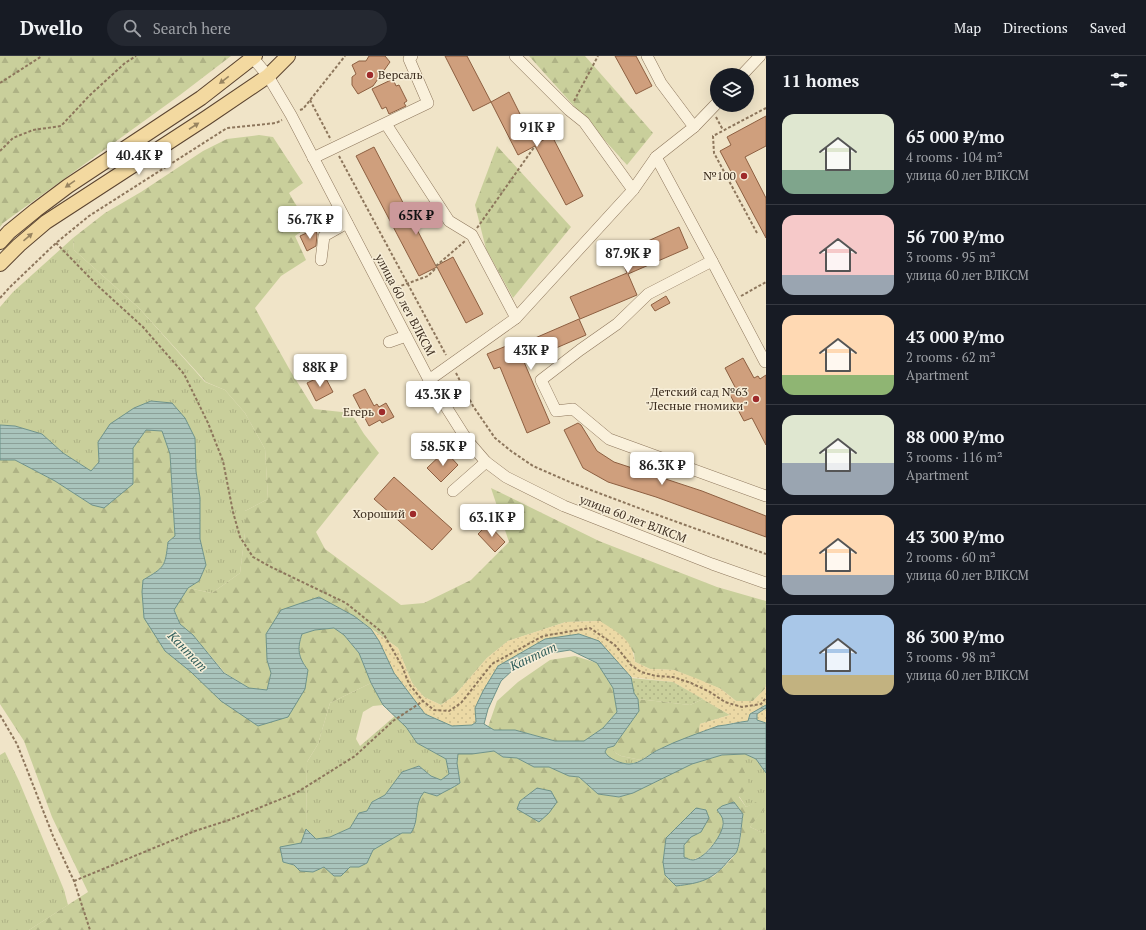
<!DOCTYPE html>
<html lang="en">
<head>
<meta charset="utf-8">
<style>
	:root { --surface:#171b24; --page:#242831; --text:#f1f3f6; --muted:#9ea1a6; --line:#363941; --accent:#cc999b }
	body { margin:0; font-family:"PT Serif",serif; background:var(--page); color:var(--text); height:100vh; display:flex; flex-direction:column; font-size:15px; white-space:nowrap }
	* { box-sizing:border-box; margin:0 }
	p { font-size:13px; color:var(--muted) }
	.icon { flex:none; width:22px; height:22px; fill:none; stroke:currentColor; stroke-width:2; stroke-linecap:round; stroke-linejoin:round }
	.map { position:relative; flex:1; overflow:hidden }
	.side { display:flex; flex-direction:column; background:var(--surface); width:380px }
	.side>* { flex:none }
	.buttons { position:absolute; left:710px; top:12px; display:grid; gap:8px }
	.buttons a { display:grid; place-items:center; width:44px; height:44px; border-radius:50%; background:var(--surface); box-shadow:0 4px 16px #0002; font-size:20px }
	.price { position:absolute; translate:-50% -34px; padding:0 9px; border-radius:4px; background:#fff; color:#222; font-size:13px; line-height:26px; filter:drop-shadow(0 1px 2px #0008) }
	.price::after { content:''; position:absolute; left:50%; top:24px; width:12px; height:9px; margin-left:-6px; background:inherit; clip-path:polygon(0 0,100% 0,50% 100%) }
	.price.active { background:var(--accent); color:#111 }
	ul { padding:0; list-style:none }
	li { display:flex; align-items:center; gap:12px; height:100px; padding:0 16px }
	li+li { border-top:1px solid var(--line) }
	li span { display:grid; place-items:center; flex:none; width:112px; height:80px; border-radius:12px; color:#555 }
	li>.icon { margin-inline-start:auto }
	span .icon { width:48px; height:48px; fill:#fffc; stroke-width:1 }
	li b { font-size:17px }
	h2 { display:flex; justify-content:space-between; align-items:center; height:48px; padding:0 16px; font-size:17px }
	header { display:flex; align-items:center; gap:24px; box-sizing:border-box; height:56px; padding:0 20px; background:var(--surface); border-bottom:1px solid var(--line) }
	header strong { font-size:19px }
	nav { display:flex; gap:22px; margin-inline-start:auto; font-size:14px }
	.search { width:280px; height:36px; background:var(--page); display:flex; align-items:center; gap:10px; box-sizing:border-box; padding:0 14px; border-radius:22px; color:var(--muted); font-size:15px }
	main { display:flex; flex:1; min-height:0 }
	.map>svg:first-child { display:block }
</style>
</head>
<body>
<header>
<strong>Dwello</strong>
<div class="search"><svg class="icon" aria-label="search" viewBox="0 0 24 24"><circle cx="10" cy="10" r="6"/><path d="M15 15l6 6"/></svg>Search here</div>
<nav><a>Map</a><a>Directions</a><a>Saved</a></nav>
</header>
<main>
<div class="map">
<svg width="766" height="874" viewBox="0 0 766 874">
	<defs>
		<pattern id="grass-tufts" width="24" height="20" patternUnits="userSpaceOnUse"><rect width="24" height="20" fill="#c9cf9b"/><path d="M3 7l-1-3M5 7V3M7 7l1-3M15 17l-1-3M17 17v-4M19 17l1-3" fill="none" stroke="#aeb285"/></pattern>
		<pattern id="forest-firs" width="22" height="20" patternUnits="userSpaceOnUse"><rect width="22" height="20" fill="#c9cf9b"/><path d="M5 1l3.5 6h-7zM16 11l3.5 6h-7z" fill="#aeb285"/></pattern>
		<pattern id="sand-dots" width="8" height="8" patternUnits="userSpaceOnUse"><rect width="8" height="8" fill="#ecd9a5"/><path d="M2 2h.1M6 6h.1" fill="none" stroke="#cbbb8e" stroke-width="1.8" stroke-linecap="round"/></pattern>
		<pattern id="park-dots" width="8" height="8" patternUnits="userSpaceOnUse"><rect width="8" height="8" fill="#c9cf9b"/><path d="M2 2h.1M6 6h.1" fill="none" stroke="#aeb285" stroke-width="1.8" stroke-linecap="round"/></pattern>
		<pattern id="water-rules" width="6" height="5" patternUnits="userSpaceOnUse"><rect width="6" height="5" fill="#a9c4bc"/><path d="M0 2.5h6" fill="none" stroke="#8ba098"/></pattern>
	</defs>
	<rect width="100%" height="100%" fill="#f0e4c8"/>
	<g fill="url(#grass-tufts)">
		<polygon points="73,182 74,194 139,252 205,326 225,334 245,357 265,393 268,443 245,455 245,477 240,517 212,537 188,532 199,525 206,509 200,483 200,442 196,415 172,347 151,345 134,352 98,386 99,406 91,415 63,397 42,378 15,370 0,369 0,251 13,236"/>
		<polygon points="371,627 383,649 373,650 363,656 356,683 360,690 395,660 406,671 417,687 446,703 449,718 441,724 431,720 419,710 402,716 385,739 372,746 367,755 359,757 350,772 330,781 316,783 306,773 307,706 318,688 330,647"/>
		<path d="M614,690V696L621,700L641,704C638,705 635,707 631,708C623,709 609,703 605,697L607,692Z"/>
		<polygon points="5,696 19,725 64,834 68,849 29,874 0,874 0,699"/>
		<polygon points="745,698 756,703 766,717 766,778 750,771 763,753 758,746 746,751 739,740 722,699"/>
	</g>
	<g fill="url(#forest-firs)" fill-rule="evenodd">
		<polygon points="0,0 231,0 180,39 3,167 0,171"/>
		<polygon points="529,0 585,0 653,77 627,109"/>
		<polygon points="259,79 273,81 303,127 289,137 305,164 302,175 295,180 306,204 281,220 255,252 291,316 314,353 351,357 364,378 379,397 316,476 325,493 401,549 424,547 471,524 509,486 491,432 599,485 717,531 766,545 766,628 765,633 753,645 736,645 721,633 674,614 650,613 635,606 634,597 600,565 566,566 508,585 487,602 455,639 441,649 424,641 412,627 398,592 354,560 319,541 267,604 271,617 267,634 249,632 225,617 193,579 180,568 174,553 188,532 212,537 240,517 245,477 245,455 268,443 265,393 245,357 225,334 206,326 139,252 74,194 73,182 105,157 141,136 203,95 227,83"/>
		<polygon points="497,90 571,171 513,242 486,193 475,149"/>
		<path d="M146,374L162,375L170,398L175,480L168,486C165,511 165,511 143,524L165,595L258,670L308,614C298,601 297,593 302,578L315,574L334,572L344,579L359,597L371,627L330,647L318,688L307,706L306,773L301,787L284,806L313,816L324,811L341,819L350,811H359L367,807L373,794L402,777L415,771L418,743L424,736L437,740C444,735 452,732 460,727L457,707L458,698H472L494,695L503,701L517,702L534,711H549L569,720L579,721L598,738L619,741L633,737L692,708L722,699L742,708L749,729L739,741L746,751L758,745L764,753L750,771L766,778V874H29L88,836L52,761L24,685L0,648V404H15L55,425L92,449L133,428V392ZM743,758C741,770 742,785 737,795C733,804 720,814 713,821L663,806L666,782L678,771L701,776C687,782 684,785 683,801L692,804L702,800L717,784L722,774L723,765Z"/>
		<polygon points="575,600 597,607 613,632 617,656 603,672 584,685 555,685 515,674 494,674 488,671 497,645 518,626 550,604"/>
		<polygon points="638,643 690,649 703,643 730,659 700,668 699,677 659,693 641,704 621,700 614,696 614,690 639,655"/>
	</g>
	<g fill="url(#sand-dots)">
		<path d="M600,565C618,577 632,582 635,606L650,613L674,614L698,623L721,633L736,645H753L765,633L766,628V649L748,665C732,666 715,671 699,677L700,668L730,659L673,626L631,621L599,585L579,578L498,610L483,635L475,652L476,666L472,669L452,670L425,658L394,617L379,585L371,573L398,592L412,627L424,641L441,649L455,639L487,602L508,585L566,566Z"/>
		<polygon points="766,652 766,667 757,664 757,658"/>
	</g>
	<polygon fill="url(#park-dots)" points="631,622 673,626 703,643 690,649 638,643 634,637"/>
	<g fill="url(#water-rules)" stroke="#6f938a" fill-rule="evenodd">
		<path d="M151,345L172,347L185,362L195,382L196,415L200,442V483L206,509L199,525L188,532L174,554L180,568L193,579L224,617L249,632L267,634L271,617L267,604L266,578L281,554L319,541L354,560L371,573L379,585L394,617L425,658L452,670L472,669L476,666L475,652L483,635L498,610L545,583L579,578L599,585L631,621L634,637L638,643L639,655L614,690L607,692L605,696C608,703 622,708 629,708C641,708 650,697 660,693C678,684 699,677 718,670C729,669 738,666 748,665L750,658L766,649V652L757,658V664L766,667V717L756,703L745,698L722,699L692,708L633,737L619,741L598,738L579,721L569,720L549,711H534L517,702L503,701L494,695L472,698H458L457,707L460,727C453,732 445,735 437,740L424,736C413,749 420,764 411,777H402L373,794L367,807L359,811H350L341,820H334L324,811L313,816L300,815L294,809L283,806L280,791L301,787L306,773L316,783L330,781L350,772L359,757L367,755L372,746L385,739L402,716L419,710L431,720L441,724L449,718L446,703L417,687L406,671L383,649L371,627L359,597L344,579L334,572L315,574L302,578C297,593 298,601 308,614L305,633L288,661L258,670L221,645L191,616L165,595L144,562L142,536L143,524C165,511 165,511 168,486L175,480L170,398L162,375L146,374L133,392V428L104,452L92,449L55,425L15,404H0V369L15,370L42,378L63,397L91,415L99,406L98,386L110,368L134,352ZM570,594L597,607L613,632L617,656L603,672L584,685H555L515,674H494L484,668L488,653L501,625L515,612L545,598Z"/>
		<polygon points="537,732 551,735 557,746 549,757 539,766 517,753 520,745"/>
		<path d="M734,746L743,758C741,770 741,783 737,795C736,798 732,801 729,804C713,824 701,827 676,830L665,819L663,806L666,782L696,752L706,754L709,762L701,776L691,781L684,789V801C686,802 690,804 693,804C705,803 725,777 723,765C723,761 719,757 717,754L722,750Z"/>
	</g>
	<g fill="#cf9f7d" stroke="#8d5f41">
		<polygon points="369,0 385,0 390,6 373,30 358,38 352,29 352,21 356,18 352,9 359,5 366,5"/>
		<polygon points="445,0 467,0 491,46 473,55"/>
		<polygon points="615,0 636,0 652,30 636,38"/>
		<polygon points="393,23 396,30 399,29 407,45 404,47 406,50 389,58 386,51 382,53 372,33"/>
		<polygon points="509,36 535,88 552,80 583,140 566,149 535,90 518,99 491,46"/>
		<polygon points="766,60 766,90 745,101 766,142 766,182 720,95 731,89 727,81"/>
		<polygon points="374,91 436,210 453,201 483,258 466,267 437,211 419,220 356,100"/>
		<polygon points="679,171 688,192 628,218 637,239 580,263 570,241 627,217 619,198"/>
		<polygon points="315,173 317,178 316,190 307,195 300,180"/>
		<polygon points="666,240 670,247 655,255 651,249"/>
		<polygon points="579,263 586,279 524,306 550,367 527,377 500,311 494,313 487,298 511,288 512,292"/>
		<polygon points="743,302 754,322 758,320 760,323 766,319 766,389 752,362 744,365 728,335 735,331 725,312"/>
		<polygon points="324,319 333,336 316,345 307,327"/>
		<polygon points="365,333 374,350 377,348 379,351 386,347 394,361 382,367 380,364 369,370 353,339"/>
		<polygon points="578,367 581,369 597,395 614,406 702,435 766,460 766,481 656,441 608,426 583,412 564,374"/>
		<polygon points="445,395 458,409 441,426 427,412"/>
		<polygon points="394,421 452,473 432,494 374,443"/>
		<polygon points="488,468 505,486 495,496 478,478"/>
	</g>
	<g fill="none" stroke-linecap="round" stroke-linejoin="round">
		<defs>
			<g id="minor">
				<polyline points="515,0 569,54 584,66 633,134"/>
				<polyline points="253,2 268,20 291,59 429,324 467,384 486,406 506,421 564,450 712,508 766,527"/>
				<polyline points="742,19 760,0"/>
				<polyline points="386,68 449,165 472,179 516,262"/>
				<polyline points="694,71 717,47"/>
				<polyline points="656,101 712,205 648,238 617,268 580,294 541,324 556,355 573,353 609,383 766,440"/>
				<polyline points="313,102 428,47 409,3 412,0"/>
				<polyline points="321,204 324,180 347,167"/>
				<polyline points="712,205 765,306"/>
				<polyline points="389,286 406,280"/>
				<polyline points="429,324 516,262 633,134 656,101 694,71 661,27 647,0"/>
				<polyline points="453,435 486,406"/>
			</g>
			<g id="major">
				<polyline points="0,186 9,176 36,154 68,130 201,42 255,0"/>
				<polyline points="0,208 19,189 46,166 206,62 268,20 288,0"/>
			</g>
		</defs>
		<use href="#minor" stroke="#8d765c" stroke-width="12"/>
		<use href="#major" stroke="#5b4430" stroke-width="16"/>
		<g stroke="#8d765c" stroke-width="2" stroke-dasharray="3 2" stroke-linecap="butt">
			<polyline points="0,27 42,0"/>
			<polyline points="310,44 331,84"/>
			<polyline points="574,45 598,0"/>
			<polyline points="300,54 303,53 345,0"/>
			<polyline points="716,61 723,74"/>
			<polyline points="535,88 562,61"/>
			<polyline points="0,95 13,82 33,74 61,70 89,40 125,7 136,0"/>
			<polyline points="339,100 446,299"/>
			<polyline points="477,172 535,90"/>
			<polyline points="757,177 714,97 713,80 766,52"/>
			<polyline points="56,187 98,230 143,271 184,318 208,367 223,405 233,456 240,481 253,501 271,511 346,547 383,577 402,610 409,628 423,645 434,654 449,655 461,647 492,608 543,580 590,572 615,589 631,609 641,616 656,620 673,621 691,627 710,636 725,646 742,651 761,648 766,642"/>
			<polyline points="436,210 465,185"/>
			<polyline points="392,233 428,220 437,211"/>
			<polyline points="741,240 766,226"/>
			<polyline points="0,242 10,231 56,187 89,160 227,72 276,67 282,64"/>
			<polyline points="456,317 473,350 495,382 511,395 533,410 572,427 652,457 766,498"/>
			<polyline points="0,659 17,688 53,780 74,825 90,874"/>
			<polyline points="74,825 195,775 229,764 296,737 355,700 393,665 423,645"/>
		</g>
		<use href="#minor" stroke="#faf1dc" stroke-width="11"/>
		<use href="#major" stroke="#f3d9a0" stroke-width="14"/>
	</g>
	<defs><path id="oneway-solid" d="M-6-.8H1V-3.2L6.5 0L1 3.2V.8H-6Z"/></defs>
	<g fill="#988460">
		<use href="#oneway-solid" transform="translate(224 24) rotate(142)"/>
		<use href="#oneway-solid" transform="translate(194 70) rotate(-33)"/>
		<use href="#oneway-solid" transform="translate(70 128) rotate(145)"/>
		<use href="#oneway-solid" transform="translate(28 181) rotate(-41)"/>
	</g>
	<g fill="#9e2a2b" stroke="#f7eed8" stroke-width="1.5">
		<circle cx="370" cy="19" r="4"/>
		<circle cx="744" cy="120" r="4"/>
		<circle cx="756" cy="343" r="4"/>
		<circle cx="382" cy="356" r="4"/>
		<circle cx="413" cy="458" r="4"/>
	</g>
	<g text-anchor="middle" stroke-width="3" stroke-linejoin="round" paint-order="stroke">
		<g font-size="12" fill="#3d2e20" stroke="#f7eed8" text-anchor="end">
			<text x="378" y="23" text-anchor="start">Версаль</text>
			<text x="736" y="124">№100</text>
			<text x="748" y="340">Детский сад №63<tspan x="748" dy="14">"Лесные гномики"</tspan></text>
			<text x="374" y="360">Егерь</text>
			<text x="405" y="462">Хороший</text>
		</g>
		<g font-size="12" fill="#3d2e20" stroke="#f7eed8">
			<text transform="translate(405 249) rotate(62)" y="4">улица 60 лет ВЛКСМ</text>
			<text transform="translate(633 463) rotate(21)" y="4">улица 60 лет ВЛКСМ</text>
		</g>
		<g font-size="13" font-style="italic" fill="#2f5d5a" stroke="#f7eed8">
			<text transform="translate(188 595) rotate(46)" y="5">Кантат</text>
			<text transform="translate(533 600) rotate(-25)" y="5">Кантат</text>
		</g>
	</g>
</svg>
<div class="buttons">
<a><svg class="icon" aria-label="layers" viewBox="0 0 24 24"><path d="M12 4l9 5-9 5-9-5zM3 14l9 5 9-5"/></svg></a>
</div>
<b class="price" style="left:537px;top:92px">91K ₽</b>
<b class="price" style="left:139px;top:120px">40.4K ₽</b>
<b class="price active" style="left:416px;top:180px">65K ₽</b>
<b class="price" style="left:310px;top:184px">56.7K ₽</b>
<b class="price" style="left:628px;top:218px">87.9K ₽</b>
<b class="price" style="left:531px;top:315px">43K ₽</b>
<b class="price" style="left:320px;top:332px">88K ₽</b>
<b class="price" style="left:438px;top:359px">43.3K ₽</b>
<b class="price" style="left:443px;top:411px">58.5K ₽</b>
<b class="price" style="left:662px;top:430px">86.3K ₽</b>
<b class="price" style="left:492px;top:482px">63.1K ₽</b>
</div>
<section class="side">
<h2>11 homes<svg class="icon" aria-label="filters" viewBox="0 0 24 24"><path d="M4 7h16M4 17h16"/><circle cx="9" cy="7" r="2"/><circle cx="15" cy="17" r="2"/></svg></h2>
<ul>
<li><span style="background:linear-gradient(#dfe7d0 70%,#7fa58c 0)"><svg class="icon" aria-label="home" viewBox="0 0 24 24"><path d="M3 11l9-7 9 7M6 9v11h12V9"/></svg></span><div><b>65 000 ₽/mo</b><p>4 rooms · 104 m²</p><p>улица 60 лет ВЛКСМ</p></div></li>
<li><span style="background:linear-gradient(#f6c9c9 75%,#9aa5b1 0)"><svg class="icon" aria-label="home" viewBox="0 0 24 24"><path d="M3 11l9-7 9 7M6 9v11h12V9"/></svg></span><div><b>56 700 ₽/mo</b><p>3 rooms · 95 m²</p><p>улица 60 лет ВЛКСМ</p></div></li>
<li><span style="background:linear-gradient(#ffd9b3 75%,#8fb573 0)"><svg class="icon" aria-label="home" viewBox="0 0 24 24"><path d="M3 11l9-7 9 7M6 9v11h12V9"/></svg></span><div><b>43 000 ₽/mo</b><p>2 rooms · 62 m²</p><p>Apartment</p></div></li>
<li><span style="background:linear-gradient(#dfe7d0 60%,#9aa5b1 0)"><svg class="icon" aria-label="home" viewBox="0 0 24 24"><path d="M3 11l9-7 9 7M6 9v11h12V9"/></svg></span><div><b>88 000 ₽/mo</b><p>3 rooms · 116 m²</p><p>Apartment</p></div></li>
<li><span style="background:linear-gradient(#ffd9b3 75%,#9aa5b1 0)"><svg class="icon" aria-label="home" viewBox="0 0 24 24"><path d="M3 11l9-7 9 7M6 9v11h12V9"/></svg></span><div><b>43 300 ₽/mo</b><p>2 rooms · 60 m²</p><p>улица 60 лет ВЛКСМ</p></div></li>
<li><span style="background:linear-gradient(#a9c7e8 75%,#c2b280 0)"><svg class="icon" aria-label="home" viewBox="0 0 24 24"><path d="M3 11l9-7 9 7M6 9v11h12V9"/></svg></span><div><b>86 300 ₽/mo</b><p>3 rooms · 98 m²</p><p>улица 60 лет ВЛКСМ</p></div></li>
</ul>
</section>
</main>
</body>
</html>
